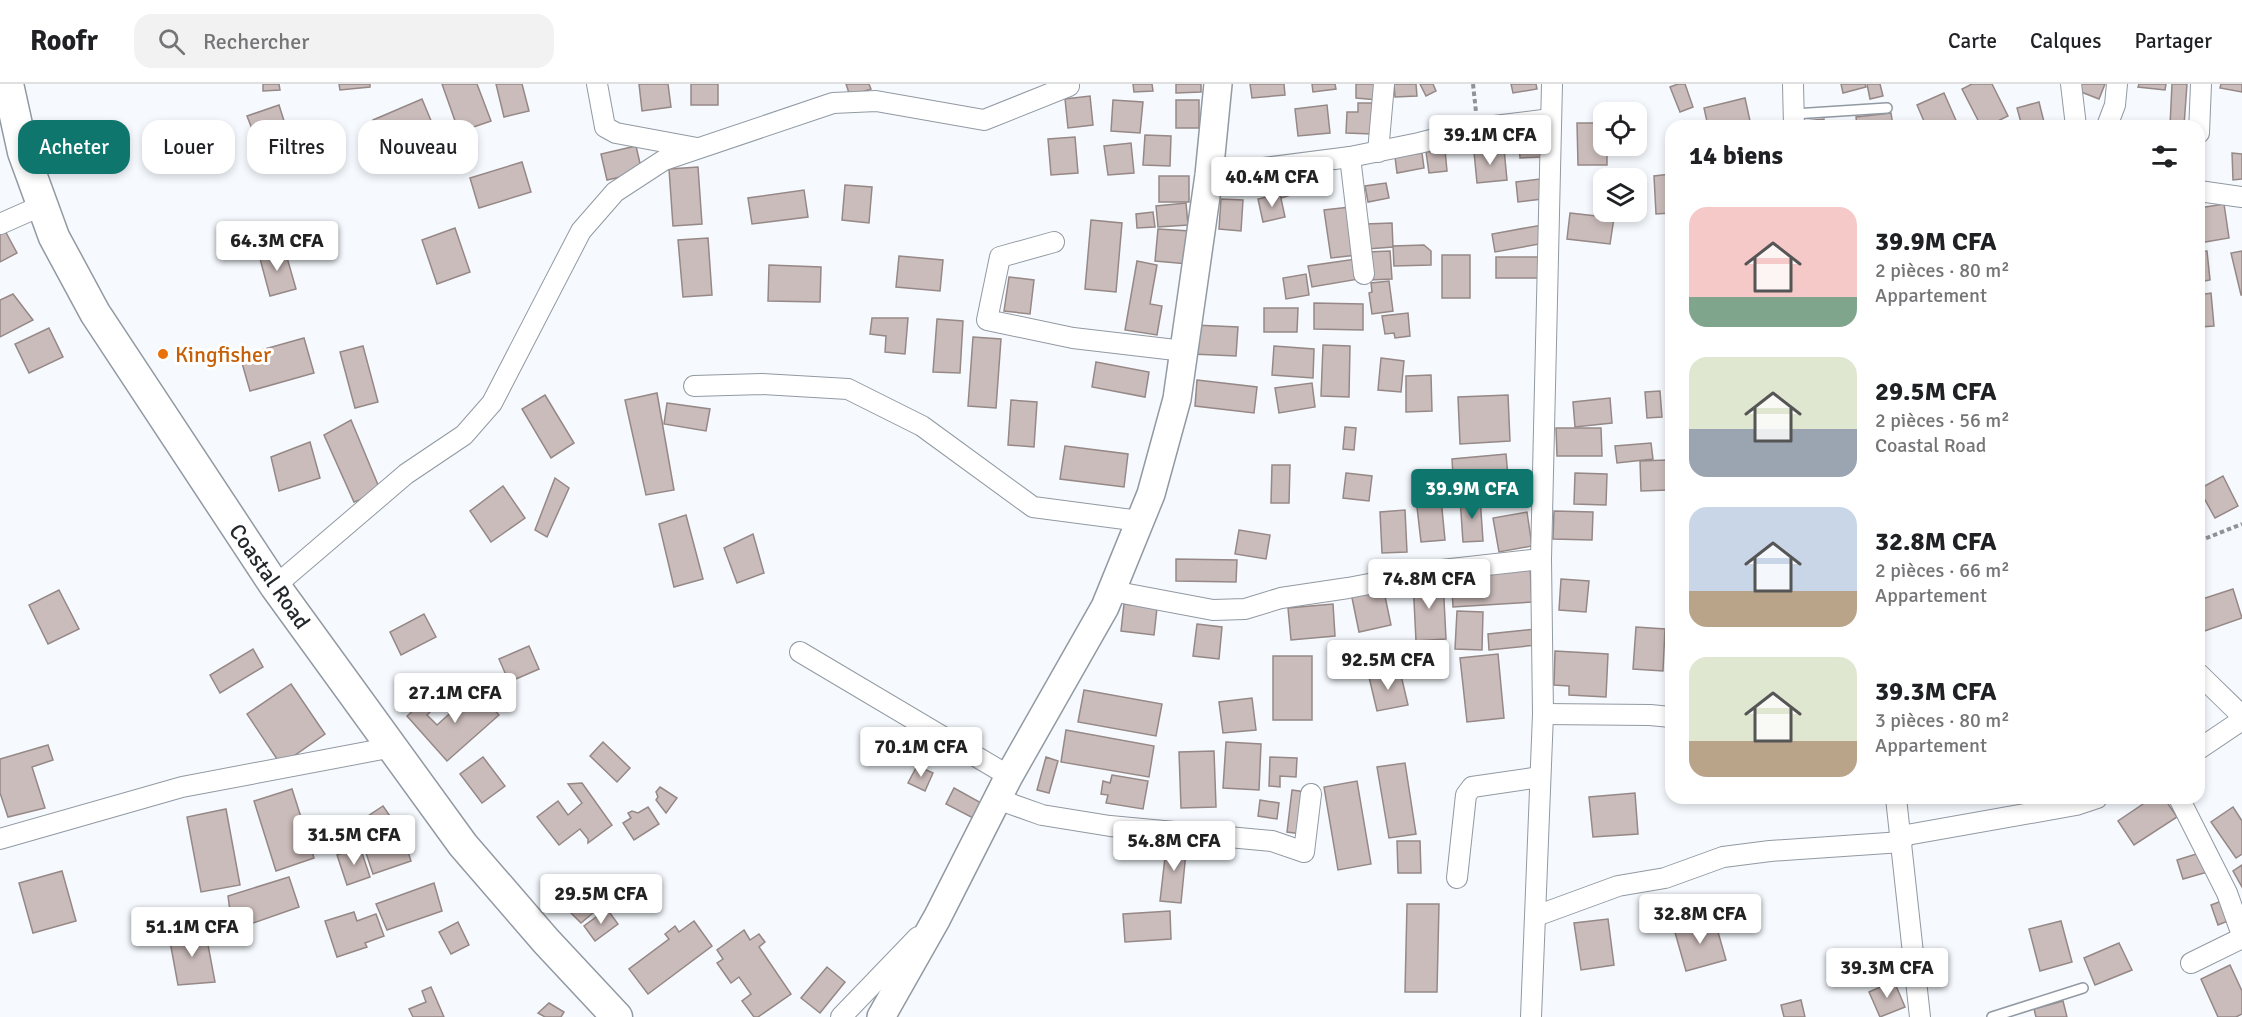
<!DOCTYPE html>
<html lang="fr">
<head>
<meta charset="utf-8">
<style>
	:root { --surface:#fff; --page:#f2f2f2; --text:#202124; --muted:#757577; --line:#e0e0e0; --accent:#0f766e }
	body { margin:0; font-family:Signika,sans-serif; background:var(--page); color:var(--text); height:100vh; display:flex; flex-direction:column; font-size:22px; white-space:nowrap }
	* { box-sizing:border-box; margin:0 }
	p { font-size:20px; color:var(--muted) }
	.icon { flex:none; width:33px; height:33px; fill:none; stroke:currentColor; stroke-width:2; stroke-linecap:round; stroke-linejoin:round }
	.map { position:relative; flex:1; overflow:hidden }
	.details { position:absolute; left:1665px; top:36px; width:540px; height:684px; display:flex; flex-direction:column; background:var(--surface); border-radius:18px; box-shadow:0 3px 9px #0003 }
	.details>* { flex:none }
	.top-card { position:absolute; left:18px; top:36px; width:570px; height:54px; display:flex; gap:12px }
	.controls { position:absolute; left:1593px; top:18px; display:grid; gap:12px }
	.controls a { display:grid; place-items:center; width:54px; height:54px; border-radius:12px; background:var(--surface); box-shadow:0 3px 9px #0003; font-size:30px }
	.price { position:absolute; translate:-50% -51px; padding:0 14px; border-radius:6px; background:#fff; color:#222; font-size:20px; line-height:39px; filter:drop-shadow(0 2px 3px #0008) }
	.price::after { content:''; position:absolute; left:50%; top:36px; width:18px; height:14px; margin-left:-9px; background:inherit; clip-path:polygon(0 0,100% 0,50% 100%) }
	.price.on { background:var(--accent); color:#fff }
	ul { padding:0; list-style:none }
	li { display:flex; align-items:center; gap:18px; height:150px; padding:0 24px }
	li span { display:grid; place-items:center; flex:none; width:168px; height:120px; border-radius:18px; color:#555 }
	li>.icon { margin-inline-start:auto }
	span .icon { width:72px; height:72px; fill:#fffc; stroke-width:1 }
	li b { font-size:26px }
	h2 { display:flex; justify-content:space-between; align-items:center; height:72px; padding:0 24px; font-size:26px }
	.chip { padding:0 21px; border-radius:18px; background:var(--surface); box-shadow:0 3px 9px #0003; font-size:21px; line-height:54px }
	.chip.on { background:var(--accent); color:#fff }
	header { display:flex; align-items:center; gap:36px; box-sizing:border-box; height:84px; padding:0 30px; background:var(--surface); border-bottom:2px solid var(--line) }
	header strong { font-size:28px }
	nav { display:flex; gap:33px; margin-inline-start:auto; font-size:21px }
	.search { width:420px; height:54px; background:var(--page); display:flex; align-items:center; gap:15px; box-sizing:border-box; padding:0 21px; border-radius:18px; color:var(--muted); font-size:22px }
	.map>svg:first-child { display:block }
</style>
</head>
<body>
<header>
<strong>Roofr</strong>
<div class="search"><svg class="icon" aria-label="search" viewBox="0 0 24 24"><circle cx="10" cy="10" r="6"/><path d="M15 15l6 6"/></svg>Rechercher</div>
<nav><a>Carte</a><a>Calques</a><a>Partager</a></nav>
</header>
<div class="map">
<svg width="2242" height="933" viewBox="0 0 2242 933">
	<rect width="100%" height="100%" fill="#f6fafe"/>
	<g fill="#cabcba" stroke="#958886" stroke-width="1.5">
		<polygon points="263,0 279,0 280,6 263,7"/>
		<polygon points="339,0 370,0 370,3 340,6"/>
		<polygon points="442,0 477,0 491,37 459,48"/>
		<polygon points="496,0 522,0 529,27 504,33"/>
		<polygon points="639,0 668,0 671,23 642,27"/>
		<rect x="691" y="0" width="27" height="21"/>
		<polygon points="846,0 869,0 871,5 850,12"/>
		<polygon points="1133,0 1152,0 1153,7 1134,8"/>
		<polygon points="1176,0 1201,0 1201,8 1176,9"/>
		<polygon points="1250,0 1284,0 1285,11 1252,14"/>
		<polygon points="1312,0 1335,0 1336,5 1313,8"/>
		<polygon points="1356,0 1379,0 1378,16 1356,14"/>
		<polygon points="1394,0 1416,0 1417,12 1395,13"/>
		<polygon points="1420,0 1433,0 1436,7 1426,12"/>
		<polygon points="1511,0 1536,0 1537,5 1513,9"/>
		<polygon points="1678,0 1685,0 1693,23 1680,28 1670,3"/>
		<polygon points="1841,0 1865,0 1866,3 1843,9"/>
		<polygon points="1867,0 1880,0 1883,12 1870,15"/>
		<polygon points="1972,0 1992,0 2008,32 1988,42 1981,42 1962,5"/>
		<polygon points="2078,0 2105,0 2099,15 2076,6"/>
		<polygon points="2139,0 2166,0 2165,6 2138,3"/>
		<polygon points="2172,0 2187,0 2184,42 2170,42"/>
		<polygon points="2221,0 2242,0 2242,8 2220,4"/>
		<polygon points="1944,9 1958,41 1926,42 1917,21"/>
		<polygon points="1090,12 1093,41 1068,44 1065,15"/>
		<polygon points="1745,14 1750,37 1729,42 1708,42 1704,24"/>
		<polygon points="422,15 432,39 383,61 373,36"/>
		<polygon points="1113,16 1143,18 1140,49 1111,47"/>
		<rect x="1176" y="16" width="23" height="28"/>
		<polygon points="2039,18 2045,42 2022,42 2017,24"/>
		<polygon points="1358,19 1373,19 1372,50 1346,49 1347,28 1358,28"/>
		<polygon points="279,21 285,40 254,50 247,32"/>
		<polygon points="1327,21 1330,49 1298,52 1295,25"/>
		<polygon points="1891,29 1893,42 1857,42 1856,33"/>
		<polygon points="1824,35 1824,42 1806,42 1805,37"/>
		<polygon points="1577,39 1604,39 1604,62 1607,62 1607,81 1578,81"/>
		<polygon points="1541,45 1543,73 1520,74 1518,46"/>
		<polygon points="1145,51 1171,52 1170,82 1143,81"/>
		<polygon points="1075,53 1078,89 1051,91 1048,55"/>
		<polygon points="1131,59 1134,89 1108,91 1104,62"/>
		<polygon points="636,62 642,88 607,96 601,70"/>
		<polygon points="1504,65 1507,96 1477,99 1474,68"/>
		<polygon points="1445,66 1447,87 1429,89 1426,68"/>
		<polygon points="1422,69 1424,84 1397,89 1395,73"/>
		<polygon points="2232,69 2242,70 2242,95 2233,96"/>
		<polygon points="522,78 531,108 479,124 470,94"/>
		<polygon points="698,83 702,140 673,142 669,85"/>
		<polygon points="1303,83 1310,105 1281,114 1274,92"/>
		<polygon points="1671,90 1671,129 1656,130 1654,92"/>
		<rect x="1159" y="92" width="30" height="26"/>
		<polygon points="1540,95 1542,115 1518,118 1516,98"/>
		<polygon points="1386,99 1389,114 1368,118 1365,102"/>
		<polygon points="845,101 872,103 869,139 842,136"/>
		<polygon points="804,106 808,133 752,140 748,114"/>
		<polygon points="1280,110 1285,133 1263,138 1258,115"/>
		<polygon points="1221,115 1243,116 1241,147 1219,145"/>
		<polygon points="1186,119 1188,141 1158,143 1156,122"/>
		<polygon points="2224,120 2229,154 2199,159 2199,124"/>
		<polygon points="1350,123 1357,171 1331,174 1324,126"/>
		<polygon points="1153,128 1155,143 1137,144 1136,130"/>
		<polygon points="1570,129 1614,134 1610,160 1567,155"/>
		<polygon points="1091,136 1122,139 1116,208 1085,205"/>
		<polygon points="1392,139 1393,163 1367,165 1365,140"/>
		<polygon points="1542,141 1545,159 1495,168 1492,150"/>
		<polygon points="3,143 17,169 0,178 0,144"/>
		<polygon points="455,144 470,188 437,200 422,156"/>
		<polygon points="1158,145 1190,147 1188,180 1155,177"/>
		<polygon points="708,154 712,211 683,213 678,156"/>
		<polygon points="1424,161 1431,167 1431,181 1394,182 1393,162"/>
		<polygon points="284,163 296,205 270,212 259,171"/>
		<polygon points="1390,167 1392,195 1369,196 1367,168"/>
		<polygon points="2207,167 2210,196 2199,198 2199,168"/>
		<polygon points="2242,167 2242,211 2241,211 2231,169"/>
		<rect x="1442" y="171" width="28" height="43"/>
		<polygon points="899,172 943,176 940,207 896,203"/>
		<rect x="1496" y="173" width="47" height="21"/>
		<polygon points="1356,175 1359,195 1312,203 1308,182"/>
		<polygon points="1137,177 1157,181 1150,220 1162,222 1157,251 1125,246"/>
		<polygon points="769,181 821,183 820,218 768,217"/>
		<polygon points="1306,190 1309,211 1286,215 1283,194"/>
		<polygon points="1009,193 1034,196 1030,230 1004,227"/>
		<polygon points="1389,197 1393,227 1372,230 1369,209 1372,208 1371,199"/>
		<polygon points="2211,209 2214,242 2201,243 2199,211"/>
		<polygon points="13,210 33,236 0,253 0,216"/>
		<polygon points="1314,219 1363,220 1363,246 1314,245"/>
		<polygon points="1264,224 1298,224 1297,248 1264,248"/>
		<polygon points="1408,229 1410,252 1395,254 1394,249 1385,250 1382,232"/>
		<polygon points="872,234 908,234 905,270 885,268 886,252 870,250"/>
		<polygon points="937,235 963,237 960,289 933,288"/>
		<polygon points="1194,241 1238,243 1236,272 1192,270"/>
		<polygon points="49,244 63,273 29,289 15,260"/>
		<polygon points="973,253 1001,255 996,324 968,322"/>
		<polygon points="304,254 314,289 250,307 240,272"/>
		<polygon points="1323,261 1350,262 1349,313 1321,312"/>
		<polygon points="363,262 378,318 355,324 340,268"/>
		<polygon points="1274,262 1314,265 1313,294 1272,291"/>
		<polygon points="1381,274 1404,277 1401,308 1378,306"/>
		<polygon points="1096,278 1149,288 1145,313 1092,303"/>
		<polygon points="1431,291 1432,327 1406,328 1406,292"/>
		<polygon points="1197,296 1257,303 1254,329 1195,322"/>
		<polygon points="1312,299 1315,323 1279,329 1275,304"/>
		<polygon points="1660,307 1662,333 1647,334 1645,308"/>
		<polygon points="657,309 674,406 646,411 625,316"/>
		<polygon points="545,311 574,359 551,374 522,325"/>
		<polygon points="1508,311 1510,357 1460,360 1458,313"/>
		<polygon points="1610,314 1612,339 1575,343 1573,318"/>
		<polygon points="1011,316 1037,318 1034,363 1008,361"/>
		<polygon points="667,319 710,325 706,347 664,340"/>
		<polygon points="351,336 381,408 354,418 324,351"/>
		<polygon points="1345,343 1356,344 1354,366 1343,365"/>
		<polygon points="1556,344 1601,344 1602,372 1557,372"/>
		<polygon points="310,358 320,394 279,407 271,373"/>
		<polygon points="1651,359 1653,375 1617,379 1615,362"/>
		<polygon points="1065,362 1128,370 1124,403 1060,395"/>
		<polygon points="1506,370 1509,404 1454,408 1452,375"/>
		<polygon points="1667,376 1668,406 1641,407 1640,377"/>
		<polygon points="1272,381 1290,381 1289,419 1271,419"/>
		<polygon points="1346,389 1372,392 1369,417 1343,414"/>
		<polygon points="1575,389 1607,390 1606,421 1574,420"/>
		<polygon points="2223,392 2238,422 2215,434 2199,405"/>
		<polygon points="555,394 569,404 547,453 535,446"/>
		<polygon points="1439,394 1445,456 1421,458 1414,397"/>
		<polygon points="503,402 525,434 491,458 470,427"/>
		<polygon points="1480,413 1483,457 1463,458 1460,414"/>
		<polygon points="1405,426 1407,468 1382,469 1380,428"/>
		<polygon points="1554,427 1593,428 1592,456 1553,455"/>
		<polygon points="1527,428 1532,462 1499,468 1493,434"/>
		<polygon points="686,431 703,495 674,503 659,440"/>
		<polygon points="1239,446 1270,451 1266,475 1235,470"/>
		<polygon points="753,450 764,489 737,499 724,464"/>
		<polygon points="1176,475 1237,476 1236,498 1176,497"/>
		<polygon points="1530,483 1532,518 1453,523 1451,488"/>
		<polygon points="1561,495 1589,497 1586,528 1559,526"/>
		<polygon points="1443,496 1446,555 1416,557 1413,497"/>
		<polygon points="1382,498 1391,541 1359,548 1350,504"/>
		<polygon points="2233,505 2242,534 2199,549 2199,516"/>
		<polygon points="59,506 79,545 48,560 29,521"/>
		<polygon points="1124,520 1157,524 1154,551 1121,547"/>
		<polygon points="1333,520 1335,552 1291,556 1288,524"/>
		<polygon points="1457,527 1483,528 1482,566 1455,565"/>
		<polygon points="424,530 436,553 401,571 390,548"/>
		<polygon points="1197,540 1222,543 1219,575 1193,572"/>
		<polygon points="1636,543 1665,545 1663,587 1633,585"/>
		<polygon points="1535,545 1537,561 1489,566 1488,550"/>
		<polygon points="529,562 539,585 509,598 499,575"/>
		<polygon points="253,565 263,583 220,609 210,591"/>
		<polygon points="1555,567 1608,570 1606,613 1569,611 1569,602 1554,601"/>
		<polygon points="1498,570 1504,634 1467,638 1460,574"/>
		<rect x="1273" y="572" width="39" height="64"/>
		<polygon points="1400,587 1408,621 1377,627 1369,593"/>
		<polygon points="291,600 325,650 281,681 247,630"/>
		<polygon points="477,605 499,631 447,677 407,632 423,618 431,627 427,631 437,641"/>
		<polygon points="1084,606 1162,620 1156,652 1078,638"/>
		<polygon points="1252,614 1256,646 1223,649 1219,618"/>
		<polygon points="1066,646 1154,662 1149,693 1061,678"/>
		<polygon points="603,658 630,684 617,698 590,672"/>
		<polygon points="1226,658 1261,660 1259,706 1223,704"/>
		<polygon points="48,661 53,676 32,683 45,724 8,733 0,709 0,675"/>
		<polygon points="1214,667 1216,723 1181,724 1179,668"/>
		<polygon points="483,673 505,702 482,719 460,690"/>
		<polygon points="1046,673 1058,677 1049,709 1037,706"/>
		<polygon points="1270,673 1297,674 1296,693 1280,692 1280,703 1269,702"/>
		<polygon points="1405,679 1416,750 1389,754 1377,683"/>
		<polygon points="917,682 933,689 925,707 908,699"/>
		<polygon points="1112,691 1148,697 1143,725 1106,719 1108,711 1101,710 1103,697 1110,699"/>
		<polygon points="1357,697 1371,780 1338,786 1324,703"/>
		<polygon points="582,699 612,741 588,759 588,755 580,745 559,761 537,733 558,717 568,731 582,719 568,700"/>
		<polygon points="660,703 677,714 666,729 656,716 658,713 656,708"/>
		<polygon points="954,704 983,720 975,735 946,720"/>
		<polygon points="292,705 314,774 276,787 254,717"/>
		<polygon points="1292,706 1306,708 1301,750 1287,748"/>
		<polygon points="1635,709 1638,750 1593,753 1589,713"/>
		<polygon points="2152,714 2164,714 2177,733 2134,761 2118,737"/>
		<polygon points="1260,716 1279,719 1277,735 1258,732"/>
		<polygon points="383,722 394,738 376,750 365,734"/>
		<polygon points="648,723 659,740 634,756 623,739 631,734 628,729 632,727 638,729"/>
		<polygon points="2233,723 2242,737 2242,770 2236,774 2211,738"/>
		<polygon points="226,725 240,801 201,808 187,733"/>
		<polygon points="400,744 411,777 373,790 364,763 384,756 383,750"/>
		<polygon points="1167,756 1187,758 1181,819 1160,817"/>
		<polygon points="1397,757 1420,757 1421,789 1398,789"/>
		<polygon points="360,763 370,793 347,801 337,771"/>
		<polygon points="2206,767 2211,787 2183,795 2177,776"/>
		<polygon points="2242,781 2242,803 2233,787"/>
		<polygon points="62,787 76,837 33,849 19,799"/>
		<polygon points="289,793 299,823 236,845 230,827 228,812"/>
		<polygon points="434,799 442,827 387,846 376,820"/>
		<polygon points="585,807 600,823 581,839 567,825"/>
		<polygon points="2227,815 2235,834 2218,841 2211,821"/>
		<polygon points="1407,820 1439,820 1437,908 1405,908"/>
		<polygon points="607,825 618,840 595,857 584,842"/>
		<polygon points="1170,827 1171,855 1125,858 1123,830"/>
		<polygon points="354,828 357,837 376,830 384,852 365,859 367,863 337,873 325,837"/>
		<polygon points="1714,834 1726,876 1686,887 1674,845"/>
		<polygon points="1608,835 1614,881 1581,886 1574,839"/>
		<polygon points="694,837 712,862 648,910 629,885 669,855 665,850 675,842 679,848"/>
		<polygon points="2061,837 2072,878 2040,887 2029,845"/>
		<polygon points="458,838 469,861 451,870 439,848"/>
		<polygon points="205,845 215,898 178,901 169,852"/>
		<polygon points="744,846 750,856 759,850 765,858 759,863 791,910 758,933 754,933 742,917 751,910 739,893 731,899 717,879 723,875 717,866"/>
		<polygon points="2119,859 2132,886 2095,901 2084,874"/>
		<polygon points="2230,881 2242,907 2242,930 2236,933 2218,933 2201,895"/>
		<polygon points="827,883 845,898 820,929 801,914"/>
		<polygon points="1894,897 1905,923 1880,933 1869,908"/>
		<polygon points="431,903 444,933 413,933 409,925 426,918 422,907"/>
		<polygon points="1801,916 1805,933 1784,933 1781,921"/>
		<polygon points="2063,917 2067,933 2036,933 2034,925"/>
		<polygon points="549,919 564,928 561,933 545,933 538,929"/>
	</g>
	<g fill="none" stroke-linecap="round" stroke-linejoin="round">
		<defs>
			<g id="lane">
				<polyline points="1794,30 1887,24"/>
				<polyline points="1992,933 2083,904"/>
			</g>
			<g id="street">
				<polyline points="597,0 605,43 616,49 697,64"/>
				<polyline points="1793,0 1794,42"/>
				<polyline points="2071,0 2076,42"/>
				<polyline points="2107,42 2115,21 2117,0"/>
				<polyline points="2199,49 2201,0"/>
				<polyline points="1378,68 1384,0"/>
				<polyline points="1350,73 1364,190"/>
				<polyline points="1209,91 1350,73 1419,59 1478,44 1551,35"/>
				<polyline points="2199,107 2242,113"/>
				<polyline points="0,140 43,121"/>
				<polyline points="1054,158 1000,173 987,236 1073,254 1184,267"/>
				<polyline points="694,302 762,300 848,305 922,342 1033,423 1140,437"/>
				<polyline points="275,502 406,390 464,351 492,319 581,147 615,108 664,76 833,19 876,17 984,36 1069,2"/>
				<polyline points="1112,507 1213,526 1245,525 1281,514 1348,504 1442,486 1541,475"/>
				<polyline points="800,568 1009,692"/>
				<polyline points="2199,590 2242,632"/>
				<polyline points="1543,630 1650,631 1671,633"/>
				<polyline points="2199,665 2242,636"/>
				<polyline points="1896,714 1920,933"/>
				<polyline points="2179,714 2227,809 2242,851"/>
				<polyline points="997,715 1042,731 1110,742 1272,757 1304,768 1311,710"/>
				<polyline points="1901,752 2076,721 2097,714"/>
				<polyline points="0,755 182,703 393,663"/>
				<polyline points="1457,794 1466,711 1472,703 1540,693"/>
				<polyline points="1536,832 1618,802 1665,794 1723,773 1770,767 1902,758"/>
				<polyline points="2191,879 2242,854"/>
				<polyline points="841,933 918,853"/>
				<polyline points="1531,933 1543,630 1541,475 1552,0"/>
			</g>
			<polyline id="secondary" points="881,933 937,834 1009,692 1105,523 1151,410 1177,315 1209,91 1218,0"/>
			<polyline id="primary" points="8,0 23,68 54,153 95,229 275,502 463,761 546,857 617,933"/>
		</defs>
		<use href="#lane" stroke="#9199a2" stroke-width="12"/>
		<use href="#street" stroke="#9199a2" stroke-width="22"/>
		<use href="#secondary" stroke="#9199a2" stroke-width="30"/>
		<use href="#primary" stroke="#9199a2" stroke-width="33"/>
		<g stroke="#8f9397" stroke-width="4" stroke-dasharray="4.5 3" stroke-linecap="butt">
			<polyline points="1473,0 1476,28"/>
			<polyline points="2199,457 2242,440"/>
		</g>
		<use href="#lane" stroke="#fff" stroke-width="9"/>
		<use href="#street" stroke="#fff" stroke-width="20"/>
		<use href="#secondary" stroke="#fff" stroke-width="27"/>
		<use href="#primary" stroke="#fff" stroke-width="30"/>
	</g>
	<circle fill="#e8710a" stroke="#fff" stroke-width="2" cx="163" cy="270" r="6"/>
	<g text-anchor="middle" stroke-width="6" stroke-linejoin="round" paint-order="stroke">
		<g font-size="22" fill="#c56008" stroke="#fff" text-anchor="start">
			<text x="175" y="278">Kingfisher</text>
		</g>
		<g font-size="22" fill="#23272a" stroke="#fff">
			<text transform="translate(270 492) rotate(55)" y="8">Coastal Road</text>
		</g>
	</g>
</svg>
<div class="controls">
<a><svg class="icon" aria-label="locate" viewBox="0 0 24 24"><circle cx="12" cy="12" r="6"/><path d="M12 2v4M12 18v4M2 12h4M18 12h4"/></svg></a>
<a><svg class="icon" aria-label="layers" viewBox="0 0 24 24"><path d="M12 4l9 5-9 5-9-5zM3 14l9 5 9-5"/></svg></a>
</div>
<b class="price" style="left:1490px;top:82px">39.1M CFA</b>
<b class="price" style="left:1272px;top:124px">40.4M CFA</b>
<b class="price" style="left:277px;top:188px">64.3M CFA</b>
<b class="price on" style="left:1472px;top:436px">39.9M CFA</b>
<b class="price" style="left:1429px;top:526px">74.8M CFA</b>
<b class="price" style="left:1388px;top:607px">92.5M CFA</b>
<b class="price" style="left:455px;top:640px">27.1M CFA</b>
<b class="price" style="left:921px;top:694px">70.1M CFA</b>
<b class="price" style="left:354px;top:782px">31.5M CFA</b>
<b class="price" style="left:1174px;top:788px">54.8M CFA</b>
<b class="price" style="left:601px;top:841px">29.5M CFA</b>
<b class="price" style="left:1700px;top:861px">32.8M CFA</b>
<b class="price" style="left:192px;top:874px">51.1M CFA</b>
<b class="price" style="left:1887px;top:915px">39.3M CFA</b>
<div class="top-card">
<a class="chip on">Acheter</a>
<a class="chip">Louer</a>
<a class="chip">Filtres</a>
<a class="chip">Nouveau</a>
</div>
<section class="details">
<h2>14 biens<svg class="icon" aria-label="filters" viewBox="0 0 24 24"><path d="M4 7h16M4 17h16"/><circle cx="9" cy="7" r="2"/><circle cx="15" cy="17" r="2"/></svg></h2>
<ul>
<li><span style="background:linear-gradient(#f6c9c9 75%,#7fa58c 0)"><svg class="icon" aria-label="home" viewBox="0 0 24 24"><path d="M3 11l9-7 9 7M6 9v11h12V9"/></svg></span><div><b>39.9M CFA</b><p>2 pièces · 80 m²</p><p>Appartement</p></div></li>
<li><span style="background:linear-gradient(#dfe7d0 60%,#9aa5b1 0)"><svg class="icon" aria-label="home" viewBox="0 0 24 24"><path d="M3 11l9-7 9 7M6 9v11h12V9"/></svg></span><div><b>29.5M CFA</b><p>2 pièces · 56 m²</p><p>Coastal Road</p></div></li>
<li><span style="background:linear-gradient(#c9d6e8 70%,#b9a48a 0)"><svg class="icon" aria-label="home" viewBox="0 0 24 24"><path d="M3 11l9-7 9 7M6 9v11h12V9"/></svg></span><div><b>32.8M CFA</b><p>2 pièces · 66 m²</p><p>Appartement</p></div></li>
<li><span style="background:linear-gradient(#dfe7d0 70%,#b9a48a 0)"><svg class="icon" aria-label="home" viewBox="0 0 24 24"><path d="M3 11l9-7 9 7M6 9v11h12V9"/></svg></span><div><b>39.3M CFA</b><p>3 pièces · 80 m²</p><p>Appartement</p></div></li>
</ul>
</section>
</div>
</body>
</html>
